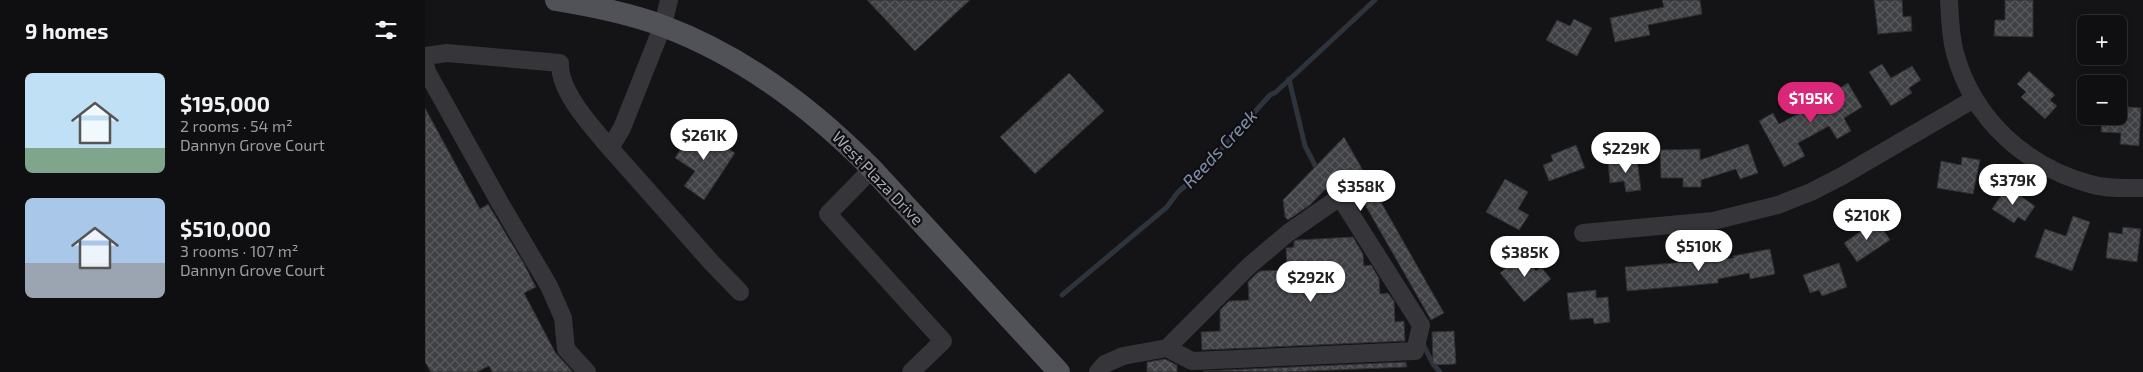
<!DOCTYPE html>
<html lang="en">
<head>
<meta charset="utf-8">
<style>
	:root { --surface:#0f0e10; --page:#1d1c1e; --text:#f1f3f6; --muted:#9b9c9f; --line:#2f2e30; --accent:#db2777 }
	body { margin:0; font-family:"Exo 2",sans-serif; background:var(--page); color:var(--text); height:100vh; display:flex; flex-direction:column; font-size:19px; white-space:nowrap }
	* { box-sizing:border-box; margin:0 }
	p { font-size:16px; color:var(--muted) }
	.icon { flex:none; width:28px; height:28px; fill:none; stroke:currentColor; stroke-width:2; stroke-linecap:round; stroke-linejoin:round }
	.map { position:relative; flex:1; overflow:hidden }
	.sheet { display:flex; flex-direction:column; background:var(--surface); width:425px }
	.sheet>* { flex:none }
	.fabs { position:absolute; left:1652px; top:15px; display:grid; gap:10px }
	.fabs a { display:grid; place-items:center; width:50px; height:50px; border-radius:8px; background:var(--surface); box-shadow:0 2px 8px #0003,0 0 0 1px var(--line); font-size:25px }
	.price { position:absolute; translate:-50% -42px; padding:0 11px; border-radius:18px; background:#fff; color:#222; font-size:16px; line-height:32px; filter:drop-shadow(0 1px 2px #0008) }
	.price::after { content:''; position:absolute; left:50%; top:30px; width:15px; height:11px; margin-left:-8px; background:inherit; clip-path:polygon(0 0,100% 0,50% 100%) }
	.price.on { background:var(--accent); color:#fff }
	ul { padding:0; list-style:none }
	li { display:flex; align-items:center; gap:15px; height:125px; padding:0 25px }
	li span { display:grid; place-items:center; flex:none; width:140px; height:100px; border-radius:8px; color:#555 }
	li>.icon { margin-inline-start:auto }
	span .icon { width:60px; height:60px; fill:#fffc; stroke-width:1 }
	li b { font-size:21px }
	h2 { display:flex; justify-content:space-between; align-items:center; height:60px; padding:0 25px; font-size:21px }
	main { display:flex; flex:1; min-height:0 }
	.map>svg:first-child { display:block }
</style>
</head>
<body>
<main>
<section class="sheet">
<h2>9 homes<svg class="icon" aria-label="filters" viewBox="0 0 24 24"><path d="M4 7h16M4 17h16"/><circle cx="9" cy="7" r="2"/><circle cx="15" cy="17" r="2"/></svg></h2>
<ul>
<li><span style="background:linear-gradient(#bfe0f5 75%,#7fa58c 0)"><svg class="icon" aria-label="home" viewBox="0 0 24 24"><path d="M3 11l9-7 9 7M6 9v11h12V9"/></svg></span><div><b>$195,000</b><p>2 rooms · 54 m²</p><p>Dannyn Grove Court</p></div></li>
<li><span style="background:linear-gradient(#a9c7e8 65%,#9aa5b1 0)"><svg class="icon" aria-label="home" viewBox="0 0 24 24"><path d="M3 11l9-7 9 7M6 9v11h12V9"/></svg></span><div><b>$510,000</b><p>3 rooms · 107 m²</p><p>Dannyn Grove Court</p></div></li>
</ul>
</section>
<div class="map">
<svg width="1718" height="372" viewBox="0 0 1718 372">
	<defs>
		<pattern id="building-cross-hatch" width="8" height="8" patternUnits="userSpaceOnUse" patternTransform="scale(1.25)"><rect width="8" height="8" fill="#404145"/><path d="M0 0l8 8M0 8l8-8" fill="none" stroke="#595a5d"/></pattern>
	</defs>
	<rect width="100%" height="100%" fill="#141315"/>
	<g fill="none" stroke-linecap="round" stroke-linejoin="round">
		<g stroke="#2e343c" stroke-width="5">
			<polyline points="864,79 880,146 893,171"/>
			<polyline points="899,183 909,199"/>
			<polyline points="637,295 742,207 753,192 771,177 845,95 851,92 950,0"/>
			<polyline points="997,342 1008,364 1015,372"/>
		</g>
	</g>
	<g fill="url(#building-cross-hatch)" stroke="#2e2e31">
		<polygon points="442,0 545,0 490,51"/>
		<polygon points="1237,0 1275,0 1277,14 1223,25 1225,35 1190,42 1185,18 1239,7"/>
		<polygon points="1449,0 1477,0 1478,17 1486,16 1487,31 1453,34"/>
		<polygon points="1580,0 1608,0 1608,37 1569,36 1570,20 1580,20"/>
		<polygon points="1149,19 1167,28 1152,56 1121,40 1132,20 1145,26"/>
		<polygon points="1457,64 1466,78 1487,66 1496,80 1484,88 1487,93 1466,106 1444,72"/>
		<polygon points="1604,71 1630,95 1625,100 1632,106 1620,119 1596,97 1601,92 1592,84"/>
		<polygon points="644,73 679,111 610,174 575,137"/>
		<polygon points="1423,83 1437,107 1419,118 1426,131 1412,139 1404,126 1373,143 1380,156 1359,167 1334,121 1348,113 1354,124 1391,104 1390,103"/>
		<polygon points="1694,106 1716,108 1714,146 1695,144 1696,133 1676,132 1677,116 1694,116"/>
		<polygon points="0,108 55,209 63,204 98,262 111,287 99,293 130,352 148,372 67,372 64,366 52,372 6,372 0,362"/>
		<polygon points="270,126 310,153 279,200 259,186 270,171 250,158"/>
		<polygon points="919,137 1019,313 1006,320 935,196 936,210 914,175 885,205 863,220 860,217 858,200"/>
		<polygon points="1323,144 1333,173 1315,179 1311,169 1276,180 1276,187 1258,187 1258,178 1236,178 1235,150 1275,149 1275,160"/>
		<polygon points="1151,145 1160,168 1124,181 1118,165 1128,161 1126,155"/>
		<polygon points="1537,157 1555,160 1548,194 1512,188 1516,161 1536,165"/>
		<polygon points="1212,159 1216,190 1201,192 1199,181 1185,183 1183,163"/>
		<polygon points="1080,179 1103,192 1093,209 1104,215 1094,230 1061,212"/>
		<polygon points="1582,187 1610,206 1600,221 1593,217 1589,223 1567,209"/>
		<polygon points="1648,216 1665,222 1647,271 1610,257 1620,229 1641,236"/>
		<polygon points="1452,220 1465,240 1432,262 1419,243"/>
		<polygon points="1698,227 1716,229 1712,262 1681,258 1684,232 1697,234"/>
		<polygon points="928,237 938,254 939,266 946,265 954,278 955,294 963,293 969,301 970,322 979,321 980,341 777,350 776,332 795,331 795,310 804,301 824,300 823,282 831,274 835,271 862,270 861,248 869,247 869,241 872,240"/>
		<polygon points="1345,249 1350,274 1325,279 1324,273 1293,279 1293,283 1202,291 1200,267 1309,258 1308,256"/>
		<polygon points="1097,255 1111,271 1116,267 1126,279 1099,302 1075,273"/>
		<polygon points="1414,263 1422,287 1397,296 1394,290 1385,293 1378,275"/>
		<polygon points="1171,290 1171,298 1183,297 1185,322 1169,324 1168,318 1145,320 1142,293"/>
		<polygon points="1029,331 1031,364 1008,365 1007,332"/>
		<polygon points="740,359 752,365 752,372 722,372 722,362"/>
		<polygon points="981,362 982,367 860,372 778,371"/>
	</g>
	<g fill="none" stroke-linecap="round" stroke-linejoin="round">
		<g stroke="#35353a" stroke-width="18">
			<path d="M1524,0C1525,18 1525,35 1530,53C1548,119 1600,166 1665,184C1682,189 1701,188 1718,188"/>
			<path d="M0,56L22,53L135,63C134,92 167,127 185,148L197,128L238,25L244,0"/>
			<polyline points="0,63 2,72 75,203 124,286 138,318 141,349 162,372"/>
			<polyline points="185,148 286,262 315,292"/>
			<polyline points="447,169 403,214 518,341 486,372"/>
			<polyline points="1158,233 1288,221 1353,205 1386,192 1417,176 1549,99"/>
			<polyline points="673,372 680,364 698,356 742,348 824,266 863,233 915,197 996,325 990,351 767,361 742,348"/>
		</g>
		<path stroke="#515158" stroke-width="22" d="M131,0C167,6 204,13 238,26C318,56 388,109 447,169L634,372"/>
	</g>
	<g text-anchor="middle" stroke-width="4.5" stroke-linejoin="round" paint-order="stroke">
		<g font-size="16" fill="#a6a8b4" stroke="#0f0e10">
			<text transform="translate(453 178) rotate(46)" y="6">West Plaza Drive</text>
		</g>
		<g font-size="18" font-style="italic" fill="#8090ac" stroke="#0f0e10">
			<text transform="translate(795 149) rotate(-47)" y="6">Reeds Creek</text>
		</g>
	</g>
</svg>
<div class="fabs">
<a>+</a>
<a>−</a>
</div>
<b class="price on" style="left:1386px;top:124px">$195K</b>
<b class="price" style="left:279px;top:161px">$261K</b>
<b class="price" style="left:1201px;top:174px">$229K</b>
<b class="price" style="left:1588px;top:206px">$379K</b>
<b class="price" style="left:936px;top:212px">$358K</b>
<b class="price" style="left:1442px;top:241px">$210K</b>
<b class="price" style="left:1274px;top:272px">$510K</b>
<b class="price" style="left:1100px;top:278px">$385K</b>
<b class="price" style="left:886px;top:303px">$292K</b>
</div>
</main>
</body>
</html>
